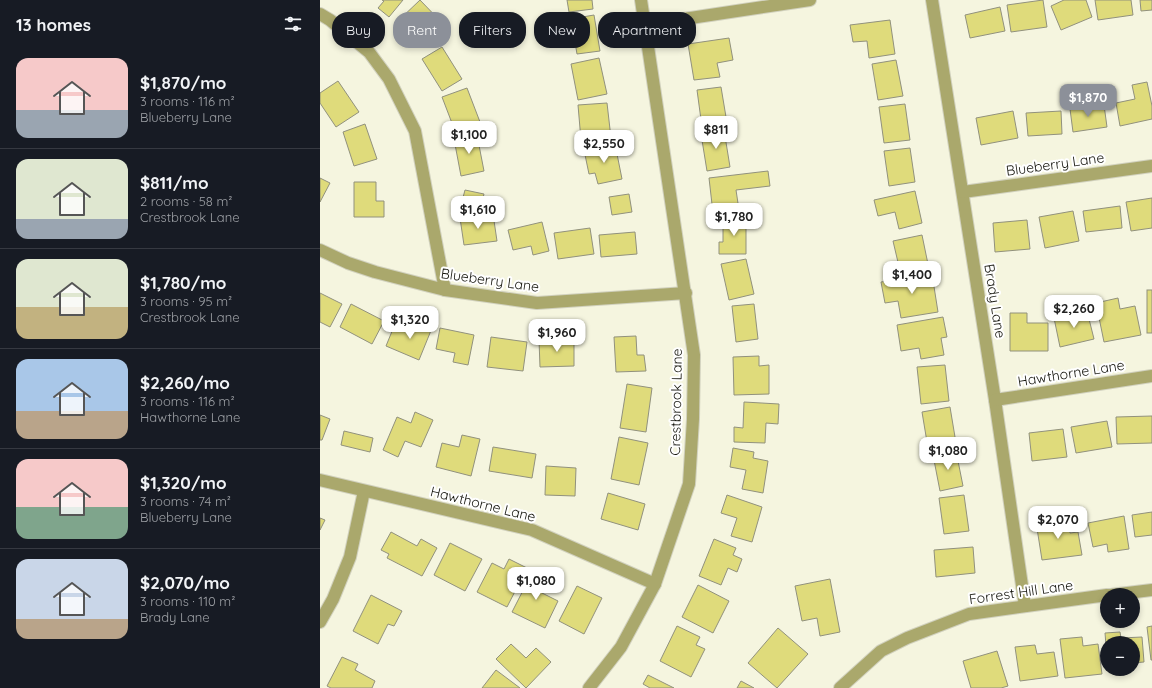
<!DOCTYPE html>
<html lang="en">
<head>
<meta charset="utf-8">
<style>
	:root { --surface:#171b24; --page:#20242c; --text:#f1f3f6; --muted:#9ea1a6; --line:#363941; --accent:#8c9099 }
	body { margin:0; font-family:Quicksand,sans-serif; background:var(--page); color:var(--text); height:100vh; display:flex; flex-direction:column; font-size:15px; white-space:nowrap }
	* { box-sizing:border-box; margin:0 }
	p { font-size:13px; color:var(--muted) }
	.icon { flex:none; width:22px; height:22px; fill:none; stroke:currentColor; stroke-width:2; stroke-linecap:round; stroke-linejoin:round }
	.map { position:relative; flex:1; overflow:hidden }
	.side { display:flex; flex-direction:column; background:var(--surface); width:320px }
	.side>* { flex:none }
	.banner { position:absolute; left:12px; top:12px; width:380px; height:36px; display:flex; gap:8px }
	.fabs { position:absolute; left:780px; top:588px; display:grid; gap:8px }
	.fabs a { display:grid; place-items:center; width:40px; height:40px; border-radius:50%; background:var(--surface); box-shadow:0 2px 6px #0003; font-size:20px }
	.price { position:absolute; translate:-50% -34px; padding:0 9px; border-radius:8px; background:#fff; color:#222; font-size:13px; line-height:26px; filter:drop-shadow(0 1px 2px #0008) }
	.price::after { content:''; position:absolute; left:50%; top:24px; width:12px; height:9px; margin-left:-6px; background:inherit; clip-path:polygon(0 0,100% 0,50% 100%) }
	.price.selected { background:var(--accent); color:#fff }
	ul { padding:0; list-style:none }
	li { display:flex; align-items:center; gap:12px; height:100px; padding:0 16px }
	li+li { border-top:1px solid var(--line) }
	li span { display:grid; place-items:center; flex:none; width:112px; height:80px; border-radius:12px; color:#555 }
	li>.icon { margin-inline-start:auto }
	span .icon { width:48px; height:48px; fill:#fffc; stroke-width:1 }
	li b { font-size:17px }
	h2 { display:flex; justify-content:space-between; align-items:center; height:48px; padding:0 16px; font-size:17px }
	.chip { padding:0 14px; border-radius:16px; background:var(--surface); box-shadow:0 2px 6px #0003; font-size:14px; line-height:36px }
	.chip.selected { background:var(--accent); color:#fff }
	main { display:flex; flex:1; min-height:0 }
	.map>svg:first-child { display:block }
</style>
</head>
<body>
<main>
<section class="side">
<h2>13 homes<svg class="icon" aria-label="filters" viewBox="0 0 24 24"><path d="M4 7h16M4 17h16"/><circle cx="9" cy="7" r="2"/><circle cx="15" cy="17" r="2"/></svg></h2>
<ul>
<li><span style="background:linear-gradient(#f6c9c9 65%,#9aa5b1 0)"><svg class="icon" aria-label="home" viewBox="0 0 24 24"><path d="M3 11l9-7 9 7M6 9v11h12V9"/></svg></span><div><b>$1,870/mo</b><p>3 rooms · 116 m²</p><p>Blueberry Lane</p></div></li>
<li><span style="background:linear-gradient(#dfe7d0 75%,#9aa5b1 0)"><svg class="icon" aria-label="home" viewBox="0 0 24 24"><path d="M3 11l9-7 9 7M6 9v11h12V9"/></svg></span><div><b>$811/mo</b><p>2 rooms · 58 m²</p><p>Crestbrook Lane</p></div></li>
<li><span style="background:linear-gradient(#dfe7d0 60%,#c2b280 0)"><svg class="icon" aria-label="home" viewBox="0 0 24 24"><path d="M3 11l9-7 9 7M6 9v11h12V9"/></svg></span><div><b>$1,780/mo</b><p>3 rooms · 95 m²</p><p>Crestbrook Lane</p></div></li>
<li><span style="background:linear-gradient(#a9c7e8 65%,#b9a48a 0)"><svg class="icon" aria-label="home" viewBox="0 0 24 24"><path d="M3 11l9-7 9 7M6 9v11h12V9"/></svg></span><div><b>$2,260/mo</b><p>3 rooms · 116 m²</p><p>Hawthorne Lane</p></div></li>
<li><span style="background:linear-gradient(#f6c9c9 60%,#7fa58c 0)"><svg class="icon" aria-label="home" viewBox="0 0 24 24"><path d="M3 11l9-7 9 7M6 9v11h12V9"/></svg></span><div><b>$1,320/mo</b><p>3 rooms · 74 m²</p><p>Blueberry Lane</p></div></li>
<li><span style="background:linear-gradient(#c9d6e8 75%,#b9a48a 0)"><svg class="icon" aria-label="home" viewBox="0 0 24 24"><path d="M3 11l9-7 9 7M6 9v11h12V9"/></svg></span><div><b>$2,070/mo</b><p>3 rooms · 110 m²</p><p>Brady Lane</p></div></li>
</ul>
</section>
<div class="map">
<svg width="832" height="688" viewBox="0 0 832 688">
	<rect width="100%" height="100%" fill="#f5f5df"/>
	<g fill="#dfdb7b" stroke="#91917d">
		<polygon points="62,0 83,0 69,17 58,8 64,1"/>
		<polygon points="100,0 125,26 103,47 78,21"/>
		<polygon points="247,0 272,0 273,9 249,12"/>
		<polygon points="723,0 727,27 691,32 687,5"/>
		<polygon points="744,0 766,0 772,17 741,30 731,6"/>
		<polygon points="775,0 811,0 813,15 778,20"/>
		<polygon points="820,0 832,0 832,10 821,11"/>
		<polygon points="680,7 685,31 650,38 645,15"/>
		<polygon points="274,15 280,51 257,54 251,19"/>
		<polygon points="570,20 575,54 549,58 547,41 533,42 530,25"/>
		<polygon points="409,38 413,60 397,63 400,77 374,80 368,44"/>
		<polygon points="122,47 142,79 122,91 102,59"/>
		<polygon points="279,58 287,94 258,100 251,64"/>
		<polygon points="576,60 583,96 558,100 552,64"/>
		<polygon points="18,81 39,112 16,127 0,103 0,93"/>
		<polygon points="827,82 832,106 832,119 800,126 796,103 815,99 812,85"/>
		<polygon points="401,87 407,123 382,127 377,90"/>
		<polygon points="147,88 160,122 135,131 122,97"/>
		<polygon points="287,103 291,138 261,140 258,105"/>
		<polygon points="585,104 590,140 564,143 559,107"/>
		<polygon points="784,105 787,127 753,132 750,109"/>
		<polygon points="693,111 698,138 661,145 656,118"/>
		<polygon points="741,111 742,134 708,136 706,113"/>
		<polygon points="45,124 57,159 34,166 23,132"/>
		<polygon points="404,130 410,167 387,171 381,134"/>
		<polygon points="157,135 164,171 141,176 134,139"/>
		<polygon points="295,144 302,179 278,184 275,173 269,174 264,150"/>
		<polygon points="590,148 595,182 569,186 564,151"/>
		<polygon points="448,171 450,186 416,190 419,210 393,213 389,178"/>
		<polygon points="0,178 10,183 0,202"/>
		<polygon points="34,182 56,182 56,201 64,201 64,217 34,217"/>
		<polygon points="145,190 164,194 160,209 141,205"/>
		<polygon points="595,191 602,223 579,229 575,212 558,216 554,200"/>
		<polygon points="309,194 312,212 292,215 289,197"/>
		<polygon points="832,198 832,228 811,231 806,202"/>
		<polygon points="800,206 802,228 766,232 763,211"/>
		<polygon points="753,211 759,241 725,248 719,217"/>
		<polygon points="173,214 177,241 144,245 140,218"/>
		<polygon points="403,219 426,219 426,254 399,254 399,242 403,242"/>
		<polygon points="707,220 710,249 675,252 673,223"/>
		<polygon points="222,222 229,251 213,255 211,246 193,250 188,230"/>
		<polygon points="270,228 274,254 238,259 234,233"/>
		<polygon points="315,232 317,254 281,257 279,235"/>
		<polygon points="602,235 609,269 581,275 573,241"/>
		<polygon points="426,259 434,294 409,300 401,264"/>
		<polygon points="612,274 618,312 581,318 578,301 565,303 561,282"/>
		<rect x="827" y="290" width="5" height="43"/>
		<polygon points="0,293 22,304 10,327 0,322"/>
		<polygon points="798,298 800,309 815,306 821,335 784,342 776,303"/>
		<polygon points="31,304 64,321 52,344 20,327"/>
		<polygon points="434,304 438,339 416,342 412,306"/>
		<polygon points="767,311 774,339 740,347 734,318"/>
		<polygon points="690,313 707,313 707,323 728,323 728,351 690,351"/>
		<polygon points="623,317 627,337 621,338 624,355 601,359 599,348 581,351 577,325"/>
		<polygon points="97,322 112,328 99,360 66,346 75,324 93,332"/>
		<polygon points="120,328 154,335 148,365 133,362 135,353 116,349"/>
		<polygon points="316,336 317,355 324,355 326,371 296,372 294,337"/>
		<polygon points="171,337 207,342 203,371 167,367"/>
		<polygon points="219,340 254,340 254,366 220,367"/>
		<polygon points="439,356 439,366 449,365 449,394 414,395 413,357"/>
		<polygon points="625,365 629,401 601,404 597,367"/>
		<polygon points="307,384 332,388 326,432 300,428"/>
		<polygon points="424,402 459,404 458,424 446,423 445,443 414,442 414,427 423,428"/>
		<polygon points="630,407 636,443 608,448 602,412"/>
		<polygon points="95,412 113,420 101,447 85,441 78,457 63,450 77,417 91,423"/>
		<polygon points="0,415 10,419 2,440 0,440"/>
		<polygon points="832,416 832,443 797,444 796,417"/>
		<polygon points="787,421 792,447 756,453 751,427"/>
		<polygon points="743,429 747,457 712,461 709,433"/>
		<polygon points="24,431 53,438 50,452 21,445"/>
		<polygon points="142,435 160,439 151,476 116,467 122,443 139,447"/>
		<polygon points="299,437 328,443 319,485 291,479"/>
		<polygon points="173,447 216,454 212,478 169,471"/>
		<polygon points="413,448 434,452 433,458 448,461 443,493 422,489 426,470 410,467"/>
		<polygon points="636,451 643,486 620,491 613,455"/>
		<polygon points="226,466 256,468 255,496 225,495"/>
		<polygon points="288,493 325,504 318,530 281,519"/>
		<polygon points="407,495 442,507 432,542 411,536 417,518 401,513"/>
		<polygon points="644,495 649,531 624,534 619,498"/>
		<polygon points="832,512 832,535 815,537 812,515"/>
		<polygon points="804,516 809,549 788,552 787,544 773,547 768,523"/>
		<polygon points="0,518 5,520 0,530"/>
		<polygon points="749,518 750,533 758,532 762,555 722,560 716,522"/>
		<polygon points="71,532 97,546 101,539 117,548 102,576 67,558 69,554 61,550"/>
		<polygon points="394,539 416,548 413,555 422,559 417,572 408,568 401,585 379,576"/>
		<polygon points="130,543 162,559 145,591 114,575"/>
		<polygon points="653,547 655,573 616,577 614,550"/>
		<polygon points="189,559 207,568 187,607 157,592 172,563 184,569"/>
		<polygon points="214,569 230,577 222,593 238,601 225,628 192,612"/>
		<polygon points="510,579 520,632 500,636 497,618 482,621 475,586"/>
		<polygon points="378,585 409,601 393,633 362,617"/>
		<polygon points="257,586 282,598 264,634 239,621"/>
		<polygon points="51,595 82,611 74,626 68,624 58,644 33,631"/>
		<polygon points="357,626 380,637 376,645 385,649 371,677 340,661"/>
		<polygon points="832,626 832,660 831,660 827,627"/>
		<polygon points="458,628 488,654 457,688 428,663"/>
		<polygon points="800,632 801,638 822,637 824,662 813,663 813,643 787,643 787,658 785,633"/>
		<polygon points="762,637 763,646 778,644 782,674 745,678 740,639"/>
		<polygon points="191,644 206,658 216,648 231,662 206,688 176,659"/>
		<polygon points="715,645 717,654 734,652 738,676 700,681 695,647"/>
		<polygon points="677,651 688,686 681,688 651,688 643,661"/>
		<polygon points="22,657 38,664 35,670 55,681 52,688 11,688 7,686"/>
		<polygon points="176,670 200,688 162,688"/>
		<polygon points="328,675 354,688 330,688 323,684"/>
		<polygon points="421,681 434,688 417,688"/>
	</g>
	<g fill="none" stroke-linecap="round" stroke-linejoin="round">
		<defs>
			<g id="minor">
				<polyline points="612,0 675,400 705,606"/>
				<polyline points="0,14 10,20 49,52 69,79 95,131 125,290"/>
				<polyline points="324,25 490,0"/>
				<polyline points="643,192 832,166"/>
				<polyline points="0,250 28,263 55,272 125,290 217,303 366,293"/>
				<polyline points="675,400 832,376"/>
				<polyline points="0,480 212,530 335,584"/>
				<polyline points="791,595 832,590"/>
				<polyline points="0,622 13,599 30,557 44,491"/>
				<polyline points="269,688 301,647 335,584 369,484 373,419 374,355 321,0"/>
				<polyline points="520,688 561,651 587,638 649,614 787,595"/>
			</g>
		</defs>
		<use href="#minor" stroke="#d1d1be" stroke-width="14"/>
		<use href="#minor" stroke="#aaa86c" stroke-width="12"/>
	</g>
	<g text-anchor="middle" stroke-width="4" stroke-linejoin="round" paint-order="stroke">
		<g font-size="14" fill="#16160e" stroke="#fff">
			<text transform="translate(735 164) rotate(-8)" y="5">Blueberry Lane</text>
			<text transform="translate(170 280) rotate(8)" y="5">Blueberry Lane</text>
			<text transform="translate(675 301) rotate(81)" y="5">Brady Lane</text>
			<text transform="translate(751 373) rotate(-9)" y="5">Hawthorne Lane</text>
			<text transform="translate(356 402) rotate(-89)" y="5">Crestbrook Lane</text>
			<text transform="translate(163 504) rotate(14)" y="5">Hawthorne Lane</text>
			<text transform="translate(701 592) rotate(-8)" y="5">Forrest Hill Lane</text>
		</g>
	</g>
</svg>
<div class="fabs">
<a>+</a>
<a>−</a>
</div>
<b class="price selected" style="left:768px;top:118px">$1,870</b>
<b class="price" style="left:396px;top:150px">$811</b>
<b class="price" style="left:149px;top:155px">$1,100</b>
<b class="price" style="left:284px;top:164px">$2,550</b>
<b class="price" style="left:158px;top:230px">$1,610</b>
<b class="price" style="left:414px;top:237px">$1,780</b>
<b class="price" style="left:592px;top:295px">$1,400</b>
<b class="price" style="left:754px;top:329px">$2,260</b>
<b class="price" style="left:90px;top:340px">$1,320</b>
<b class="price" style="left:237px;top:353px">$1,960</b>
<b class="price" style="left:628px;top:471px">$1,080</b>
<b class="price" style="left:738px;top:540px">$2,070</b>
<b class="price" style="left:216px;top:601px">$1,080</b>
<div class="banner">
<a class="chip">Buy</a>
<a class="chip selected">Rent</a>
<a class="chip">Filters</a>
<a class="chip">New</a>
<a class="chip">Apartment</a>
</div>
</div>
</main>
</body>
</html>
